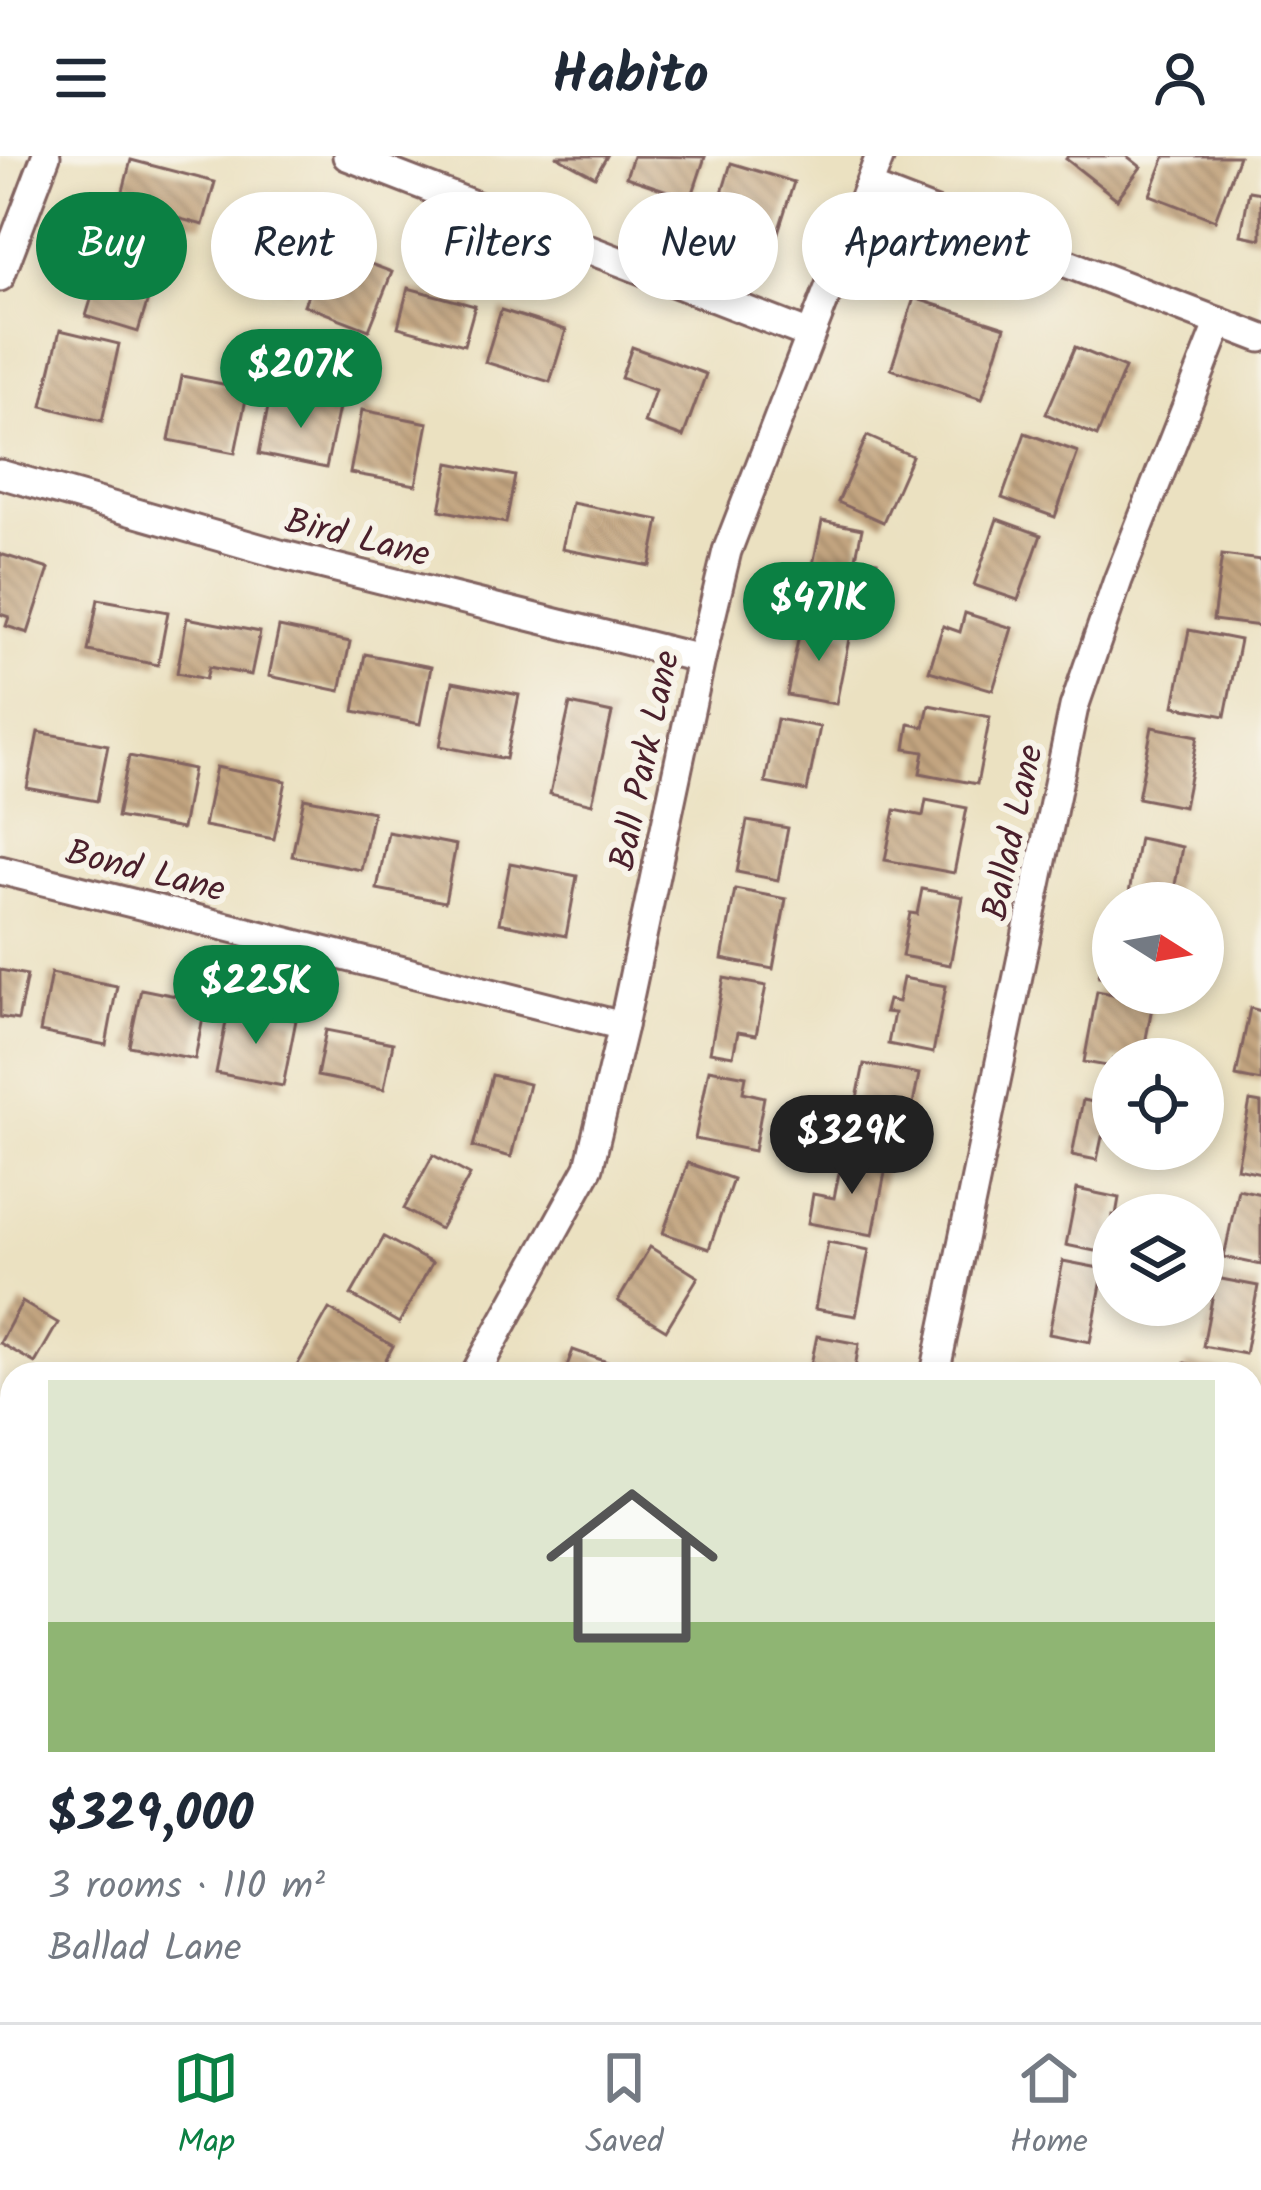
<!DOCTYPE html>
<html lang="en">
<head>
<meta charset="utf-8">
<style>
	:root { --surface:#fff; --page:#f6f6f7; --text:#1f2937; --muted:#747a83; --line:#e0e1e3; --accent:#0b8043 }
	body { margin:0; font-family:Kalam,sans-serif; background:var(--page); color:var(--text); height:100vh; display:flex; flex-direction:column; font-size:45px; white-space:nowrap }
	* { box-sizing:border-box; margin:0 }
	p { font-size:39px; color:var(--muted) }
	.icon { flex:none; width:66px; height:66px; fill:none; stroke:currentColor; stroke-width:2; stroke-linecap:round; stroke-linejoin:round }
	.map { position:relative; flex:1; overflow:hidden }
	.sheet { position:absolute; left:0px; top:1206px; width:1263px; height:660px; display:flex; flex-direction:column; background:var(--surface); border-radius:36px 36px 0 0; box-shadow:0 6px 18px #0003 }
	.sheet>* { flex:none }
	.guide { position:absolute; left:36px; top:36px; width:1191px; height:108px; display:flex; gap:24px }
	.needle { width:78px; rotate:101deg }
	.buttons { position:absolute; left:1092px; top:726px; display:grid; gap:24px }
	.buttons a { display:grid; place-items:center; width:132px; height:132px; border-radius:50%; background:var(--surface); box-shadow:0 6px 18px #0003; font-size:60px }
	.price { position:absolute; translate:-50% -102px; padding:0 27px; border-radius:42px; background:var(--accent); color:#fff; font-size:39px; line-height:78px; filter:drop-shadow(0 3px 6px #0008) }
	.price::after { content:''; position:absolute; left:50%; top:72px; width:36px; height:27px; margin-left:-18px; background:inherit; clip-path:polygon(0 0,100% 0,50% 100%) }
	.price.active { background:#222; color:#fff }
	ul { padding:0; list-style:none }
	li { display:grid; align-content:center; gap:24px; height:636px; padding:0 48px }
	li+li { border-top:3px solid var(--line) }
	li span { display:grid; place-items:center; height:372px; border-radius:0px; color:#555 }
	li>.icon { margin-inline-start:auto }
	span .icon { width:216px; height:216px; fill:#fffc; stroke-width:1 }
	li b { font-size:51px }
	.chip { padding:0 42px; border-radius:54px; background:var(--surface); box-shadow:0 6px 18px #0003; font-size:42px; line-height:108px }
	.chip.active { background:var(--accent); color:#fff }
	header { display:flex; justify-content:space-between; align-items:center; height:156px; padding:0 48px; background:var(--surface); font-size:54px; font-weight:600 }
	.dock { display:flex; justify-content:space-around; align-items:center; height:168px; border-top:3px solid var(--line); background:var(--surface); font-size:33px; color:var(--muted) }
	.dock a { display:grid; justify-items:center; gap:6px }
	.dock .active { color:var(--accent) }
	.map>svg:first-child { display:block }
</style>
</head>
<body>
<header><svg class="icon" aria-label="menu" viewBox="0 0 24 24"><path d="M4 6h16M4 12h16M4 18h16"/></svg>Habito<svg class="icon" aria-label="person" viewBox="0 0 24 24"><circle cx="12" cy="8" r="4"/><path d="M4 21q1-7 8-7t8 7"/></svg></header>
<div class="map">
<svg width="1261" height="1866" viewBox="0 0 1261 1866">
	<defs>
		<pattern id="building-back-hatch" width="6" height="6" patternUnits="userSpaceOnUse" patternTransform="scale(3)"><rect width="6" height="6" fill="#c3a580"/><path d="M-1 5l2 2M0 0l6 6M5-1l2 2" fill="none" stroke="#a08669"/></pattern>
	</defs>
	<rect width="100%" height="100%" fill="#f7f3e8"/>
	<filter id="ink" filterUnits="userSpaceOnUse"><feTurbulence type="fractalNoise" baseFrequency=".00833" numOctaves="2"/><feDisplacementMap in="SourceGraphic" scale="24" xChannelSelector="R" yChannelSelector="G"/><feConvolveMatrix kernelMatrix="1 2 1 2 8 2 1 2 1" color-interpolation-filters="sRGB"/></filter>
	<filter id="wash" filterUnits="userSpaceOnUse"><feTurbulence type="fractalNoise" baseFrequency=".004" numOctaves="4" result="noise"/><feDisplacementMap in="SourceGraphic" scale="48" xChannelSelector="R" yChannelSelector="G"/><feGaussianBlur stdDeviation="2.7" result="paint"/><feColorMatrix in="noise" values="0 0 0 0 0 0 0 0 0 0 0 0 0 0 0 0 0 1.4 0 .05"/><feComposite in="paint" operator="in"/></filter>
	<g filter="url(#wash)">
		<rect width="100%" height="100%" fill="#ebe1c1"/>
		<polygon fill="#90d28a" stroke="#6d785a" stroke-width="3" points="0,1781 12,1782 12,1854 415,1854 414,1866 0,1866"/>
		<g id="blocks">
			<g fill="url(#building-back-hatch)">
				<polygon points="556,0 607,0 595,21"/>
				<polygon points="633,0 705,1 691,43 626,21"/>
				<polygon points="1068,0 1127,0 1141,11 1117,43 1066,3"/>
				<polygon points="1165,0 1239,0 1215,64 1150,39"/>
				<polygon points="131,4 215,26 203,69 120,47"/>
				<polygon points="731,7 794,26 774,89 712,70"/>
				<polygon points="1249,35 1261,37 1261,83 1241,79"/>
				<polygon points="244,52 310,73 289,135 242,119 247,103 229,97"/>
				<polygon points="326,91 392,116 369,174 304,149"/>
				<polygon points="107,92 159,108 138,176 86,160"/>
				<polygon points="408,132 475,150 464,189 398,171"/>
				<polygon points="914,142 1005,171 982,243 891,213"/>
				<polygon points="501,154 566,174 550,226 485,206"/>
				<polygon points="60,174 119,188 102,265 42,250"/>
				<polygon points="632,191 706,218 683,281 644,267 655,234 621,222"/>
				<polygon points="1075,191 1125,212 1097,280 1046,258"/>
				<polygon points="182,220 248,233 235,297 169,284"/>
				<polygon points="291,237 340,247 326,312 259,298 268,251 287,255"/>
				<polygon points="362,254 428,267 416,329 350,317"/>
				<polygon points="1025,277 1078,296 1055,361 1002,342"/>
				<polygon points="867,280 912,300 883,366 838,346"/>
				<polygon points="449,307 515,320 506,367 440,354"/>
				<polygon points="572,347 659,364 650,410 562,393"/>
				<polygon points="997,363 1041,379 1018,444 974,429"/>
				<polygon points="822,365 862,373 856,401 877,405 866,455 806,443"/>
				<polygon points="0,398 49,413 28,477 6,470 9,461 0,458"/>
				<polygon points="1222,399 1261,404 1261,470 1213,464"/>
				<polygon points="98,443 168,456 158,509 88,495"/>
				<polygon points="965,457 1012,472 993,534 929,515 943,470 960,476"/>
				<polygon points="187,462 260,476 251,519 209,511 206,523 177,517"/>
				<polygon points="801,469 850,478 836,548 787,539"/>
				<polygon points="279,471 350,486 340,535 269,520"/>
				<polygon points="1189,474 1240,484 1225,560 1174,550"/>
				<polygon points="365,498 431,511 420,568 354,555"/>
				<polygon points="453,526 519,539 506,603 440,590"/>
				<polygon points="570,548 612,557 592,648 550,638"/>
				<polygon points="929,549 990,561 977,628 920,617 924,596 905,593 909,568 924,571"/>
				<polygon points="777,563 820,571 807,635 765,627"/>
				<polygon points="1152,571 1198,580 1184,651 1138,642"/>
				<polygon points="38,576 108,589 97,645 27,632"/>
				<polygon points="129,600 193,613 182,673 117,661"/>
				<polygon points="216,611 286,625 274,683 204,670"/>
				<polygon points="304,642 373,656 361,714 292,700"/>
				<polygon points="926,644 967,652 954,717 885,704 895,654 923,660"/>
				<polygon points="747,665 788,672 778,724 737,716"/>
				<polygon points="388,676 456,689 445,746 377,733"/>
				<polygon points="1139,682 1182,691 1172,745 1129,737"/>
				<polygon points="510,707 577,720 566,780 499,767"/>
				<polygon points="735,733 786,743 773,813 722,803"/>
				<polygon points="922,733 963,741 950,809 902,800 910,757 917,758"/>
				<polygon points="1111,761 1113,761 1113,822 1099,820"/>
				<polygon points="0,814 27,819 18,864 0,861"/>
				<polygon points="51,817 117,830 106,889 40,876"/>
				<polygon points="724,822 766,830 756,879 738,876 733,900 710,896"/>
				<polygon points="903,822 946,830 933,897 888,888 894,857 885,856 888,844 898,846"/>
				<polygon points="141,833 206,846 195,903 129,890"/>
				<polygon points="1097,835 1153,846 1142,903 1113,903 1113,911 1084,906"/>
				<polygon points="229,851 296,864 283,930 216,917"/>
				<polygon points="1250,852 1261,855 1261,925 1236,920"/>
				<polygon points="326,874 393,887 384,933 317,920"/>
				<polygon points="864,908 919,918 907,978 852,967"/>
				<polygon points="709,913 746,920 743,936 764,941 754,995 695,983"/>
				<polygon points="492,919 529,928 511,1001 473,991"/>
				<polygon points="1083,944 1113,950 1113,983 1102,981 1097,1004 1072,999"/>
				<polygon points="1250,945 1261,947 1261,1017 1237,1012"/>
				<polygon points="843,997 887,1006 873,1079 808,1067 813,1038 834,1042"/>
				<polygon points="433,999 470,1019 440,1073 404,1053"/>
				<polygon points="688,1007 733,1023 709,1093 663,1077"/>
				<polygon points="1077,1033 1119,1042 1116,1059 1113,1059 1109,1098 1066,1089"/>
				<polygon points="1238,1033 1261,1038 1261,1109 1224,1101"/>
				<polygon points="384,1081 432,1107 399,1167 351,1139"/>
				<polygon points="828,1086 869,1094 856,1160 815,1153"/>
				<polygon points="650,1091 698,1121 666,1174 618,1145"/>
				<polygon points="1063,1105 1104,1113 1090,1186 1049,1178"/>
				<polygon points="1216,1122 1258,1130 1245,1198 1203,1190"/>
				<polygon points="22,1146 58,1167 35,1207 0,1187"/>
				<polygon points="329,1153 393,1190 378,1218 299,1218 294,1215"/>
				<polygon points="817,1180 859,1188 854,1218 809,1218"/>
				<polygon points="573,1194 613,1208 609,1218 564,1218"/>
				<polygon points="1021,1206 1070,1216 1070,1218 1019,1218"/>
				<polygon points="1185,1207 1228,1216 1228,1218 1183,1218"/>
			</g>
		</g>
	</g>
	<g filter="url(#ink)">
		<use href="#blocks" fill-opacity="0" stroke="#826360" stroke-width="3"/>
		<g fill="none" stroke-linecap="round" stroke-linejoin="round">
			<defs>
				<g id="minor">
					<polyline points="347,0 810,179"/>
					<polyline points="868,31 1261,182"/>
					<polyline points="0,121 46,0"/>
					<polyline points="0,318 280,398 701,503"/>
					<polyline points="0,714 623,870"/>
					<polyline points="475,1218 589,1011 623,870 701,503 727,395 880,0"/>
					<polyline points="935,1218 1074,551 1118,424 1220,166"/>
					<polyline points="1251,1538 1261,1502"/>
					<polyline points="1251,1707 1261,1712"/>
				</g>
				<g id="primary">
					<polyline points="0,1363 12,1370"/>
					<polyline points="0,1446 12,1452"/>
					<polyline points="766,1854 789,1866"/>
					<polyline points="930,1854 953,1866"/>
				</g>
			</defs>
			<use href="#minor" stroke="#826360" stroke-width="33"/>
			<use href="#primary" stroke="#826360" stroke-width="51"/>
			<use href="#minor" stroke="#fff" stroke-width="27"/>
			<use href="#primary" stroke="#fff" stroke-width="45"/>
		</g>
	</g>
	<g text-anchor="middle" stroke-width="12" stroke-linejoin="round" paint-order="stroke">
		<g font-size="36" fill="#4a1f2b" stroke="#f7f3e8">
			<text transform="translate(358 380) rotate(14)" y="13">Bird Lane</text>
			<text transform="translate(643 604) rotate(-78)" y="13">Ball Park Lane</text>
			<text transform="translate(1011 676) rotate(-78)" y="13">Ballad Lane</text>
			<text transform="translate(146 713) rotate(14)" y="13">Bond Lane</text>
		</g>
	</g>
</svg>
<div class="buttons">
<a><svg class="needle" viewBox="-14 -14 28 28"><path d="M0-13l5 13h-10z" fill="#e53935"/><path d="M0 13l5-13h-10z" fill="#747a83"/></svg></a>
<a><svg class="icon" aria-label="locate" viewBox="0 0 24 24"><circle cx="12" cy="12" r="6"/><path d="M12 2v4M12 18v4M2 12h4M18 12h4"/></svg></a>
<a><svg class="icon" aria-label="layers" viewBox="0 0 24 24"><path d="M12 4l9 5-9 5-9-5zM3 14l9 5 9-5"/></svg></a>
</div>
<b class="price" style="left:301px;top:275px">$207K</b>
<b class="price" style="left:819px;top:508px">$471K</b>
<b class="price" style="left:256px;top:891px">$225K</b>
<b class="price active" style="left:852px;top:1041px">$329K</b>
<div class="guide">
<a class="chip active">Buy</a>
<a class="chip">Rent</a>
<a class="chip">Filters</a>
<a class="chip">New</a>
<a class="chip">Apartment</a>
</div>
<section class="sheet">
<ul>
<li><span style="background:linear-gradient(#dfe7d0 65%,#8fb573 0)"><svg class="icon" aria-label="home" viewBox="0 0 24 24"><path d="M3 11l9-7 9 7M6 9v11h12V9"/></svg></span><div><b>$329,000</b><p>3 rooms · 110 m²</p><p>Ballad Lane</p></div></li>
</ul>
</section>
</div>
<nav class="dock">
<a class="active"><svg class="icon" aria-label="map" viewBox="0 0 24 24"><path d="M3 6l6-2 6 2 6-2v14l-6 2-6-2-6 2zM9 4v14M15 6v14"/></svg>Map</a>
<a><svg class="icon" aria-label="saved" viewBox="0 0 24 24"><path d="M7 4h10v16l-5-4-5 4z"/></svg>Saved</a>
<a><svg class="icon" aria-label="home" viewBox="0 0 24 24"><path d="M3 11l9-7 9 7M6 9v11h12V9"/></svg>Home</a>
</nav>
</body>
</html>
